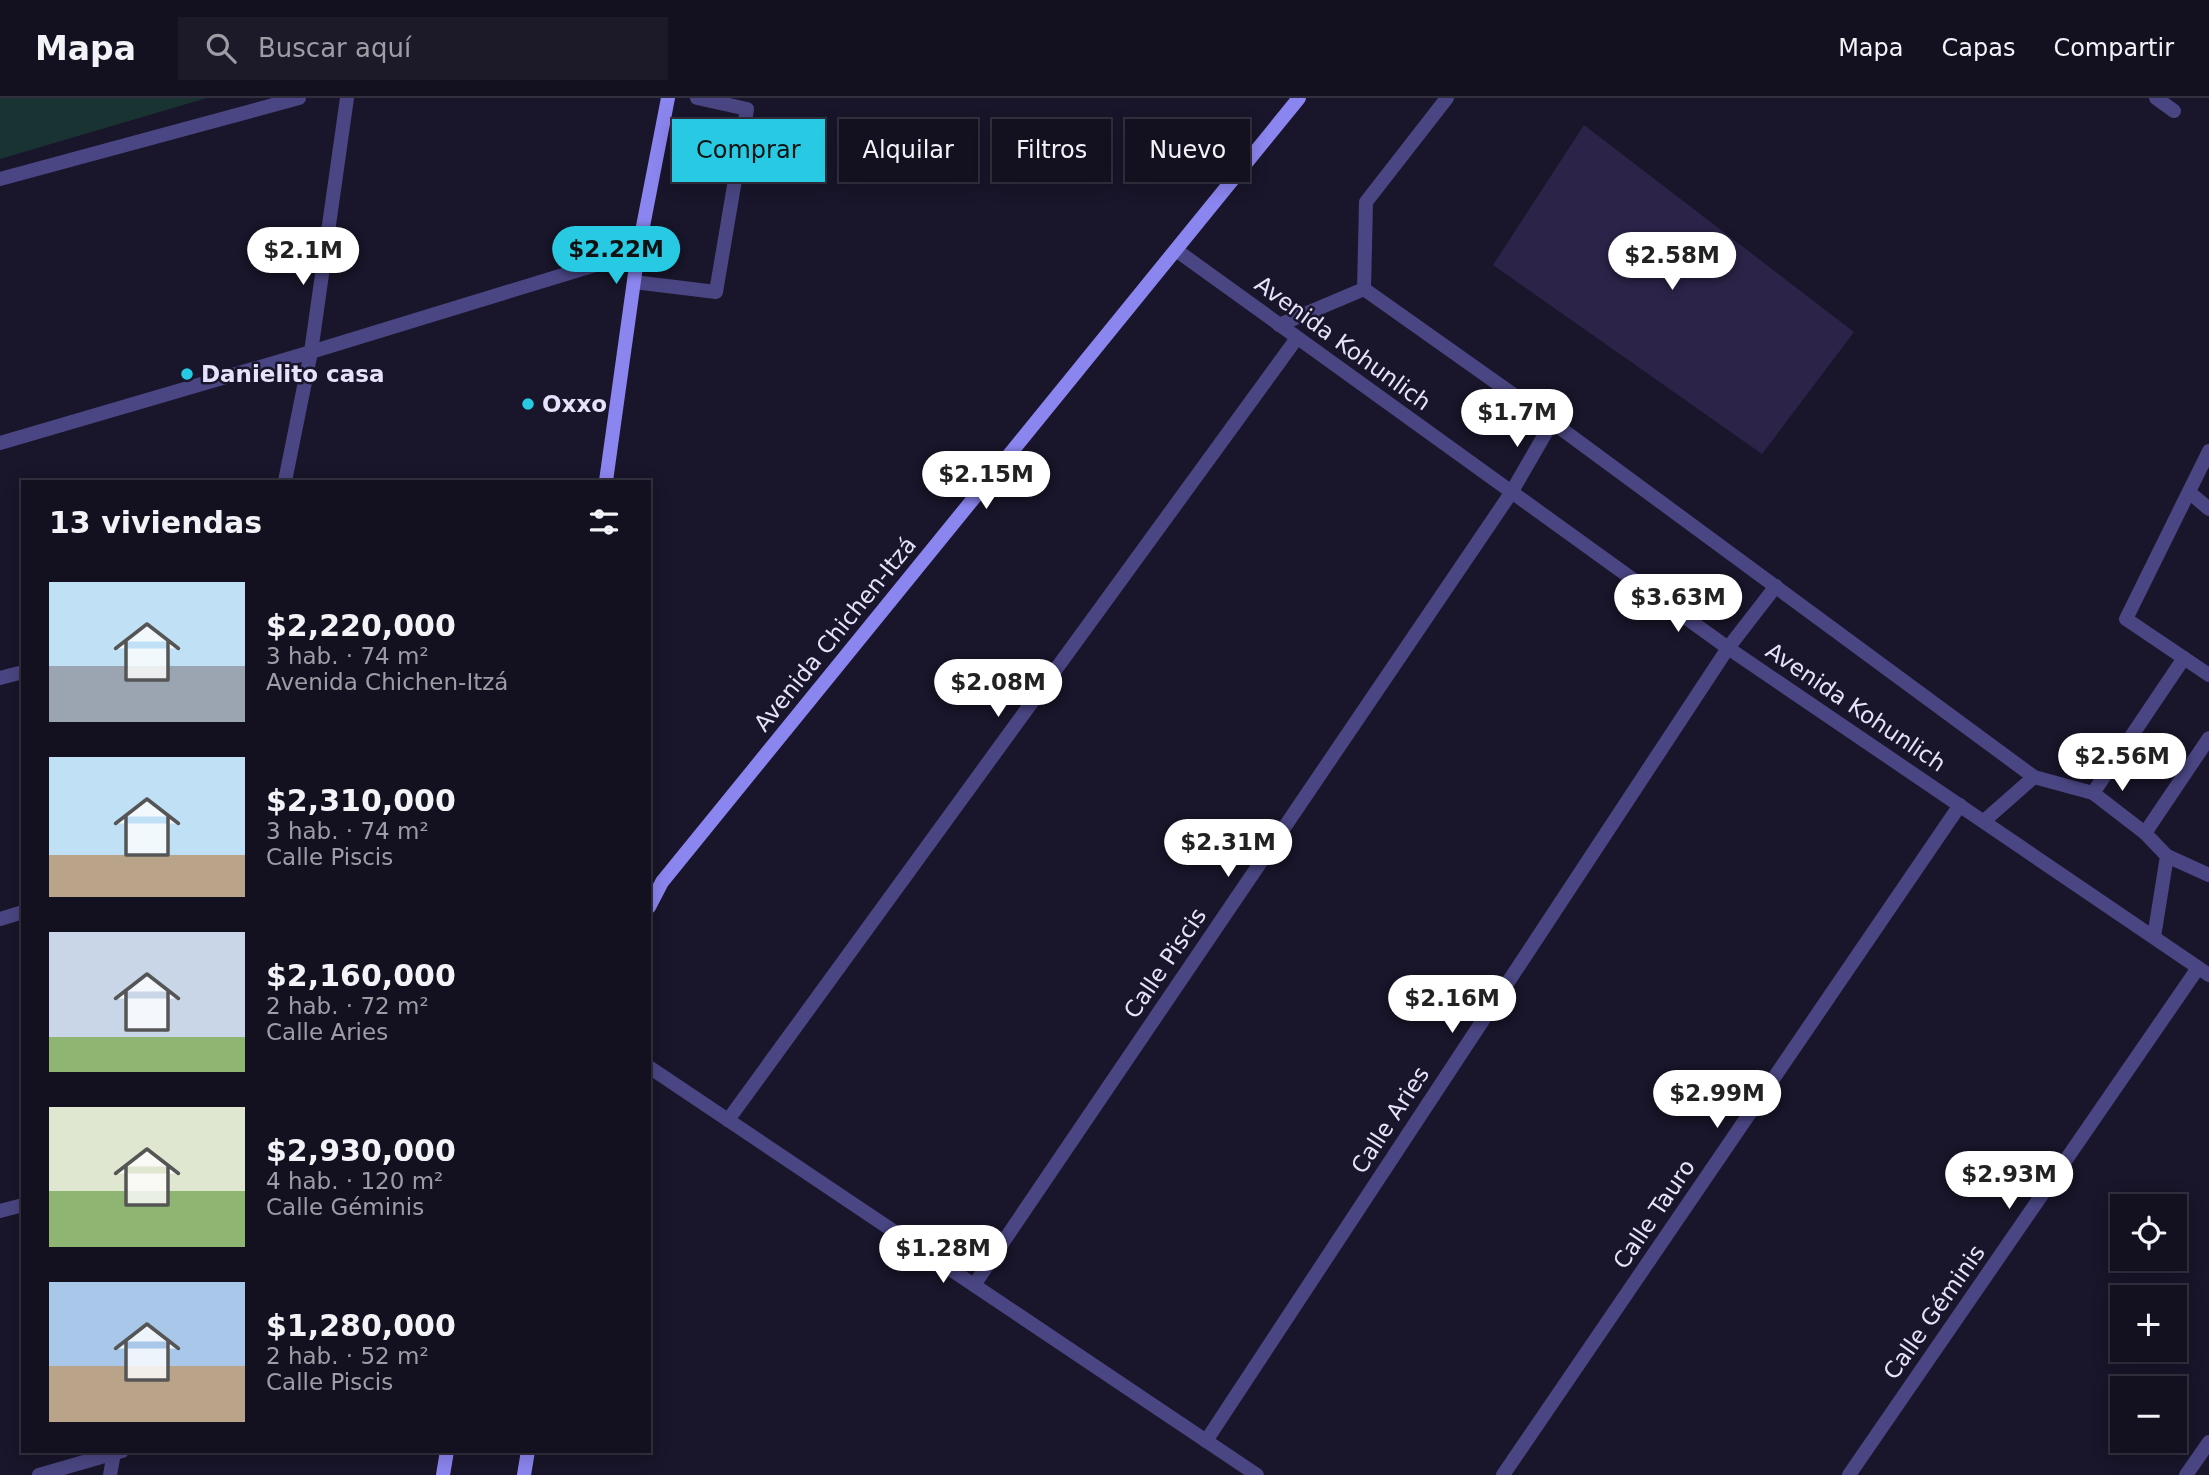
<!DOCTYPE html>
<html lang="es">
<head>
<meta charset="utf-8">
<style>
	:root { --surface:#131020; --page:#1c1929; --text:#f1f3f6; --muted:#9d9da5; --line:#32303e; --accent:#27cae2 }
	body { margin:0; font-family:"DejaVu Sans",sans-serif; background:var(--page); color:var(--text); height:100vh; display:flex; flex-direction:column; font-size:26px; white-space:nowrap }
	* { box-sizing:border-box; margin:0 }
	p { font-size:23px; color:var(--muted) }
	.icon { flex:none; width:38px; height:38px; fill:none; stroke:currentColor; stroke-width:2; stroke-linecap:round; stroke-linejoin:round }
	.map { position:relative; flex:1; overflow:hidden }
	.sheet { position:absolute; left:21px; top:382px; width:630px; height:973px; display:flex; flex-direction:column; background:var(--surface); border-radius:0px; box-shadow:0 4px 18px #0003,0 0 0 2px var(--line) }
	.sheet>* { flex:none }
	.guide { position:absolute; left:672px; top:21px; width:665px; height:63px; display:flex; gap:14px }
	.tools { position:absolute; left:2110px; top:1096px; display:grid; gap:14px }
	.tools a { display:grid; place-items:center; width:77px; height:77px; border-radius:0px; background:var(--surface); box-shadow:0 4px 18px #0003,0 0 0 2px var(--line); font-size:35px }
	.price { position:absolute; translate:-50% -60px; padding:0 16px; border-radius:24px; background:#fff; color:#222; font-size:23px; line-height:46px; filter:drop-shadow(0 2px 4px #0008) }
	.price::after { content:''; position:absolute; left:50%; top:42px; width:21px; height:16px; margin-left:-10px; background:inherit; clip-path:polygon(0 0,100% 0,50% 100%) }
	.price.active { background:var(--accent); color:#111 }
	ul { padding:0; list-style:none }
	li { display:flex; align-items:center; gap:21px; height:175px; padding:0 28px }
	li span { display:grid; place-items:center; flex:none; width:196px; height:140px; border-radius:0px; color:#555 }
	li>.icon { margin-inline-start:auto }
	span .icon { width:84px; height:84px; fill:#fffc; stroke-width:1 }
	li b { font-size:30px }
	h2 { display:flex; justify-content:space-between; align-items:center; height:84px; padding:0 28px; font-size:30px }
	.pill { padding:0 24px; border-radius:0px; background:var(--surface); box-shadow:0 4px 18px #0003,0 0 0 2px var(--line); font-size:24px; line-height:63px }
	.pill.active { background:var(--accent); color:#111 }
	header { display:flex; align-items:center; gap:42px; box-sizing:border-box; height:98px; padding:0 35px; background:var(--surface); border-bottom:2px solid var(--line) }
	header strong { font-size:33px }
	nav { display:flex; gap:38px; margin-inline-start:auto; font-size:24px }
	.search { width:490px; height:63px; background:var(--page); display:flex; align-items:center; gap:18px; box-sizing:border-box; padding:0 24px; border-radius:0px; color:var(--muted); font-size:26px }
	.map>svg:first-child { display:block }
</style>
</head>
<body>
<header>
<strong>Mapa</strong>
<div class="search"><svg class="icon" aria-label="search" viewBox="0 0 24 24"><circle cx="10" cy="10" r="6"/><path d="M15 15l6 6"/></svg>Buscar aquí</div>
<nav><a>Mapa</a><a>Capas</a><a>Compartir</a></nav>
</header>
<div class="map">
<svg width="2209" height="1377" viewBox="0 0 2209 1377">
	<rect width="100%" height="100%" fill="#19152a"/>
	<polygon fill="#193333" points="0,0 207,0 0,61"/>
	<polygon fill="#2c2349" points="1584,27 1854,234 1762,356 1493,167"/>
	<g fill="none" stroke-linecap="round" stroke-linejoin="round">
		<polyline stroke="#4a4683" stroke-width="14" points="634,184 716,194 747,11 697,0"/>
		<g stroke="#4a4683" stroke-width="14">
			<polyline points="2156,0 2174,13"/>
			<polyline points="0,81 299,0"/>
			<polyline points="1364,191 1366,104 1447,0"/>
			<polyline points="0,345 311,254 638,154"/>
			<polyline points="2209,353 2126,521 2209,577"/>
			<polyline points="285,383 311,254 347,0"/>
			<polyline points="2189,394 2209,411"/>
			<polyline points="0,580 23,574"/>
			<polyline points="2093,695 2184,560"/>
			<polyline points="2145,735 2209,640"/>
			<polyline points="0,821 23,814"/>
			<polyline points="649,969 1257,1377"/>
			<polyline points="728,1022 1297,240"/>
			<polyline points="0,1113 23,1107"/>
			<polyline points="974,1187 1511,395 1552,324"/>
			<polyline points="1206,1343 1728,550 1776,488"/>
			<polyline points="39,1377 122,1353"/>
			<polyline points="110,1377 114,1355"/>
			<polyline points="1503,1377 1960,707"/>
			<polyline points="1849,1377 2198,870"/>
		</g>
		<g stroke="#4a4683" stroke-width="14">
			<polyline points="1176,152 1728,550 2209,877"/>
			<polyline points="1279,227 1364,191 1552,324 2034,679"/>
			<polyline points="1984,723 2034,679 2093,695 2145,735 2167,758 2154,839"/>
			<polyline points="2167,758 2209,777"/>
			<polyline points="2186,1377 2209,1344"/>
		</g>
		<g stroke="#8b85ef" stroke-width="14">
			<polyline points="606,383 638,154 668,0"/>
			<polyline points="649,809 662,784 1299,0"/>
			<polyline points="443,1377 447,1353"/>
			<polyline points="524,1377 528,1353"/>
		</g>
	</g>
	<g fill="#27cae2" stroke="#19152a" stroke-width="2.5">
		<circle cx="187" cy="276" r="7"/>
		<circle cx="528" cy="306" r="7"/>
	</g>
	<g text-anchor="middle" stroke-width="5" stroke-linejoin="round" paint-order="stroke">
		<g font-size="23" fill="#e6e2fb" stroke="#19152a">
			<text transform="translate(1343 245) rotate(36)" y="8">Avenida Kohunlich</text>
			<text transform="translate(835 536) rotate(-51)" y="8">Avenida Chichen-Itzá</text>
			<text transform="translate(1856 609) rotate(34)" y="8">Avenida Kohunlich</text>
			<text transform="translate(1165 865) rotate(-56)" y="8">Calle Piscis</text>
			<text transform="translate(1390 1022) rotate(-57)" y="8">Calle Aries</text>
			<text transform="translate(1654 1116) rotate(-56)" y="8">Calle Tauro</text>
			<text transform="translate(1934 1214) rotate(-55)" y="8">Calle Géminis</text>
		</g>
		<g font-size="23" font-weight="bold" fill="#e6e2fb" stroke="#19152a" text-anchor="start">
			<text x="201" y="284">Danielito casa</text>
			<text x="542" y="314">Oxxo</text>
		</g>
	</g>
</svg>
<div class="tools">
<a><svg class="icon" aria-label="locate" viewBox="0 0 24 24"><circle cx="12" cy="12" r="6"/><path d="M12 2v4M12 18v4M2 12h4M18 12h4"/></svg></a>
<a>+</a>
<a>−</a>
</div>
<b class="price active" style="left:616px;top:188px">$2.22M</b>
<b class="price" style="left:303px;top:189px">$2.1M</b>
<b class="price" style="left:1672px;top:194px">$2.58M</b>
<b class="price" style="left:1517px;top:351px">$1.7M</b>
<b class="price" style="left:986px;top:413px">$2.15M</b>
<b class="price" style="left:1678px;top:536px">$3.63M</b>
<b class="price" style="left:998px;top:621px">$2.08M</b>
<b class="price" style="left:2122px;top:695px">$2.56M</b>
<b class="price" style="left:1228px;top:781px">$2.31M</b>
<b class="price" style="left:1452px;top:937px">$2.16M</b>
<b class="price" style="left:1717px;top:1032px">$2.99M</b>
<b class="price" style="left:2009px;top:1113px">$2.93M</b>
<b class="price" style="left:943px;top:1187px">$1.28M</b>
<div class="guide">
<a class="pill active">Comprar</a>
<a class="pill">Alquilar</a>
<a class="pill">Filtros</a>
<a class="pill">Nuevo</a>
</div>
<section class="sheet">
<h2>13 viviendas<svg class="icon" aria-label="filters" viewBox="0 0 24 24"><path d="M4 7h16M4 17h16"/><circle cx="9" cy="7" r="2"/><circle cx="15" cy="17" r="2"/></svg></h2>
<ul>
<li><span style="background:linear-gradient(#bfe0f5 60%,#9aa5b1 0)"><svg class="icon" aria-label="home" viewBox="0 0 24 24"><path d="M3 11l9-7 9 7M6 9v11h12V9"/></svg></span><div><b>$2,220,000</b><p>3 hab. · 74 m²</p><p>Avenida Chichen-Itzá</p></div></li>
<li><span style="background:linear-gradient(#bfe0f5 70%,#b9a48a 0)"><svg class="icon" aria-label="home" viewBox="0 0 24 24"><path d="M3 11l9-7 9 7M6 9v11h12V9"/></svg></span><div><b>$2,310,000</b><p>3 hab. · 74 m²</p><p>Calle Piscis</p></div></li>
<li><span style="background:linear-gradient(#c9d6e8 75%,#8fb573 0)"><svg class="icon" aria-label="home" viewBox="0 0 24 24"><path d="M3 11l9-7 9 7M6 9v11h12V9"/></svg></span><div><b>$2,160,000</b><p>2 hab. · 72 m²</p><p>Calle Aries</p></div></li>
<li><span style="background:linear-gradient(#dfe7d0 60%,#8fb573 0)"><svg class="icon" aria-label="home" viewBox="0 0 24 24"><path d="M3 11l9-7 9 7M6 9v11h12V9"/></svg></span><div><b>$2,930,000</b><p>4 hab. · 120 m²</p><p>Calle Géminis</p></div></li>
<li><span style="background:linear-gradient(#a9c7e8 60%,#b9a48a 0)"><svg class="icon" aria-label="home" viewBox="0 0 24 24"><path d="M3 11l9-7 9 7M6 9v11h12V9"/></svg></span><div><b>$1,280,000</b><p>2 hab. · 52 m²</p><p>Calle Piscis</p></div></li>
</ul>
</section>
</div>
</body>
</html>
